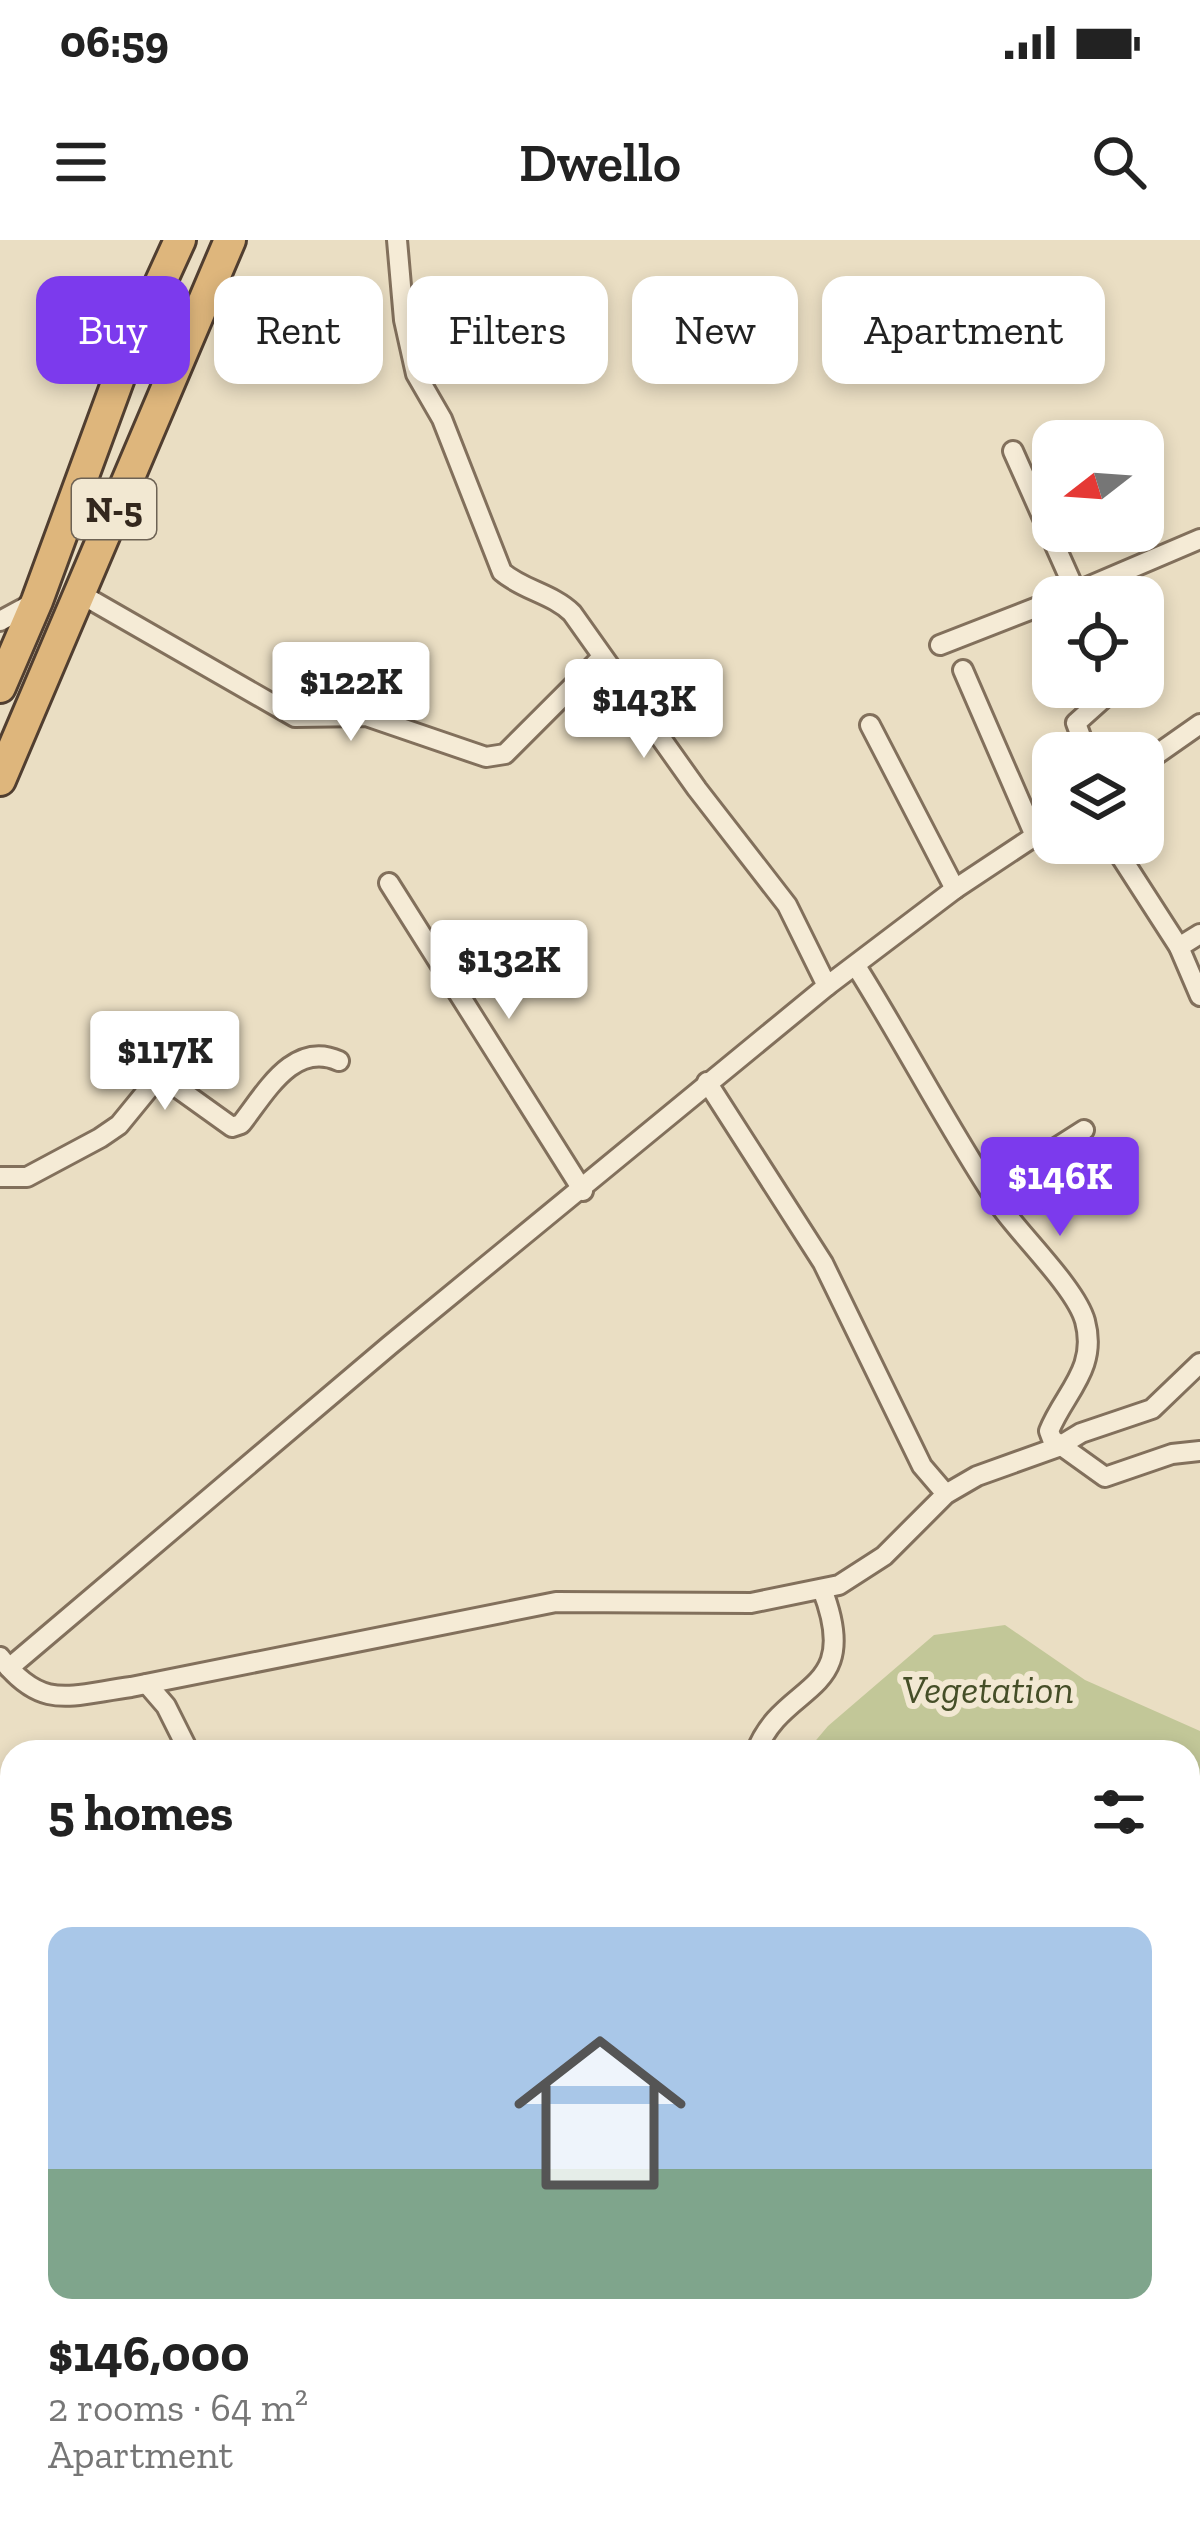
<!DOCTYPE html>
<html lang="en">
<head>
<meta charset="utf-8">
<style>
	:root { --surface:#fff; --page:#f6f6f6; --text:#222; --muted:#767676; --line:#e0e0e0; --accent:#7c3aed }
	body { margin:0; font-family:"Zilla Slab",serif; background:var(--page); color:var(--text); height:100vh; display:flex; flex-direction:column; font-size:45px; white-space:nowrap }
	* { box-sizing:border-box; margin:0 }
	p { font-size:39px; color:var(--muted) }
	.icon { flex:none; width:66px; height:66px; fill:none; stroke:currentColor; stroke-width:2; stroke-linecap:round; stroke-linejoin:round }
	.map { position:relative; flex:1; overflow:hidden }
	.details { position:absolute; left:0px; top:1500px; width:1200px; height:804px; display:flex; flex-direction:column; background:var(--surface); border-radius:36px 36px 0 0; box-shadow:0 6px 18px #0003 }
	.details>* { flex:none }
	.hud { position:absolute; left:36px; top:36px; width:1128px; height:108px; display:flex; gap:24px }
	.needle { width:78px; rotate:253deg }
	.fabs { position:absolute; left:1032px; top:180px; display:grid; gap:24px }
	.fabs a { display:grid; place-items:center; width:132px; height:132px; border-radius:24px; background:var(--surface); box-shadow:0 6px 18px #0003; font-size:60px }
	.price { position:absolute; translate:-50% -102px; padding:0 27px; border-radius:12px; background:#fff; color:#222; font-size:39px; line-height:78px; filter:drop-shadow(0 3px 6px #0008) }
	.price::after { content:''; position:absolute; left:50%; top:72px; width:36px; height:27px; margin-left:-18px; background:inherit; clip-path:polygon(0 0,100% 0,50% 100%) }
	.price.current { background:var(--accent); color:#fff }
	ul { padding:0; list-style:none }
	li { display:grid; align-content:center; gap:24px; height:636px; padding:0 48px }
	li+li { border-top:3px solid var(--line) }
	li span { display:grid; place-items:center; height:372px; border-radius:24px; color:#555 }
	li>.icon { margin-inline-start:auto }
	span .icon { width:216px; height:216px; fill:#fffc; stroke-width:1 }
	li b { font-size:51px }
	h2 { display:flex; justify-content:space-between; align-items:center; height:144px; padding:0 48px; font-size:51px }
	.pill { padding:0 42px; border-radius:24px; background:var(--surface); box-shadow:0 6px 18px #0003; font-size:42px; line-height:108px }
	.pill.current { background:var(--accent); color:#fff }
	.status { display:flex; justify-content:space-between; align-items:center; height:84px; padding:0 60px; background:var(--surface); direction:ltr }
	.status svg { height:33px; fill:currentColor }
	header { display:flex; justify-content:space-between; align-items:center; height:156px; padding:0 48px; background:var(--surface); font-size:54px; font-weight:600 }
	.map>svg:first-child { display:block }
</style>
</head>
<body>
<div class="status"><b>06:59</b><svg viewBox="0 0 49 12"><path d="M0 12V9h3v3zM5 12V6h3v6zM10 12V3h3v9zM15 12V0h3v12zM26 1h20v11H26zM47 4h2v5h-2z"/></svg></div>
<header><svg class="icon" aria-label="menu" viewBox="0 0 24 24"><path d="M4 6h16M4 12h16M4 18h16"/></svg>Dwello<svg class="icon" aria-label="search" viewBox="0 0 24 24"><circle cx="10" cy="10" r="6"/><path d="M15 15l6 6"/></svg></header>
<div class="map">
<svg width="1200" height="2304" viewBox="0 0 1200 2304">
	<rect width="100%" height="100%" fill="#eadec3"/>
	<polygon fill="#c2c798" points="1005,1385 1085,1440 1200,1491 1200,1780 1188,1778 1188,1512 806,1512 828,1486 934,1395"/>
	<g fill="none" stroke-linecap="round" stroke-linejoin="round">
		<g stroke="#6d8a82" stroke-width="6">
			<polyline points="1188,1694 1200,1687"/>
			<polyline points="841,2304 842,2292"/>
		</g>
		<defs>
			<g id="minor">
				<path d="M397,0L404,80L416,134L442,179L502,332C523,350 553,354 572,373L697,549L787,665L827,746L955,649L1053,584"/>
				<polyline points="1013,211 1078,357"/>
				<polyline points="79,353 295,477 366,476 486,517 505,514 602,417"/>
				<polyline points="1064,357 1200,299"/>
				<polyline points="0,381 37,361"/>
				<polyline points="940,405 1053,361"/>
				<polyline points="963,430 1035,596"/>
				<polyline points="870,485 955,649"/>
				<polyline points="1087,513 1076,483 1105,457 1109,447"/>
				<polyline points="1143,524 1200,484"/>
				<polyline points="1112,603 1179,707 1200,756"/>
				<polyline points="389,643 583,951"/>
				<polyline points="1179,707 1200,694"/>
				<path d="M856,726C905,804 947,886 998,963C1020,995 1076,1048 1085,1081C1098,1129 1064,1153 1049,1191L1052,1199L1105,1237L1172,1214L1200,1211"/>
				<polyline points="707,842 823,1023 922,1226 946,1254"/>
				<path d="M0,937H27L100,898L119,885L155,841L172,844L232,887L241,884C265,854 293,800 339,821"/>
				<polyline points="990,950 1084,890"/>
				<path d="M0,1417C42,1472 70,1455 131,1447L556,1362L751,1363L839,1345L884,1316L946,1254L977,1236L1058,1207L1081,1193L1152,1169L1200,1123"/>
				<polyline points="9,1428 390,1105 827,746"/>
				<polyline points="147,1444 166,1466 189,1512"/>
				<path d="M756,1512C783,1440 864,1457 822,1349"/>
				<polyline points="0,1736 2,1735"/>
				<polyline points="0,1851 12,1847"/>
				<polyline points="1188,1899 1200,1896"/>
				<polyline points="0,2246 12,2246"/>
				<polyline points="339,2292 345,2304"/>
				<polyline points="765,2292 768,2304"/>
				<polyline points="656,2296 671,2292"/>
				<polyline points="185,2304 209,2292"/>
				<polyline points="387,2304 409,2292"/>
			</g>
			<g id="trunk">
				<polyline points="0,447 37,361 127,116 180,0"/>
				<polyline points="0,540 230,0"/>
			</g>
		</defs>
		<use href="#minor" stroke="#82705c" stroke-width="24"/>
		<use href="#trunk" stroke="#503e30" stroke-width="36"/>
		<use href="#minor" stroke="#f5ebd6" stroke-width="18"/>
		<use href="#trunk" stroke="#deb67c" stroke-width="30"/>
	</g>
	<g text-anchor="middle" stroke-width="12" stroke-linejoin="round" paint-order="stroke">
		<rect fill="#f2e8d2" stroke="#6d6254" stroke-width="3" x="72" y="239" width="84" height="60" rx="9"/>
		<g font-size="36" font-weight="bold" fill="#34281e">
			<text x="114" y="282">N-5</text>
		</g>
		<g font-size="39" font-style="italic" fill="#454e27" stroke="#f2e8d2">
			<text x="988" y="1463">Vegetation</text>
		</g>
	</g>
</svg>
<div class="fabs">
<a><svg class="needle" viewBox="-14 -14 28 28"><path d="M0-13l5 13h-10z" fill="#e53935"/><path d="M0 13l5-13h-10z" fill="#767676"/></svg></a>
<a><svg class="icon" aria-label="locate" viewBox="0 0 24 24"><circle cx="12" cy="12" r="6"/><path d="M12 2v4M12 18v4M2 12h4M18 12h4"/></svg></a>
<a><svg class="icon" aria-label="layers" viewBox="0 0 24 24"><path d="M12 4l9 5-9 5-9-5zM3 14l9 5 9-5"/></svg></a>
</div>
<b class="price" style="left:351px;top:504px">$122K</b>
<b class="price" style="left:644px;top:521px">$143K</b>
<b class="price" style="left:509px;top:782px">$132K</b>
<b class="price" style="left:165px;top:873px">$117K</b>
<b class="price current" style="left:1060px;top:999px">$146K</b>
<div class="hud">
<a class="pill current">Buy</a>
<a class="pill">Rent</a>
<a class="pill">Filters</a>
<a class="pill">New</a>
<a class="pill">Apartment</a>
</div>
<section class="details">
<h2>5 homes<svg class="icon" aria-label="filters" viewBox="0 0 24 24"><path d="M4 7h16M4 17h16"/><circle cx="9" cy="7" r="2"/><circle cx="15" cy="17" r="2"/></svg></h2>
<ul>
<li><span style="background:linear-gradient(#a9c7e8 65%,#7fa58c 0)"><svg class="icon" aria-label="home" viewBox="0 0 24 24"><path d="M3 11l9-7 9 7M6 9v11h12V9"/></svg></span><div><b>$146,000</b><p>2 rooms · 64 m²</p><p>Apartment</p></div></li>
</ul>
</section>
</div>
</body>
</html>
